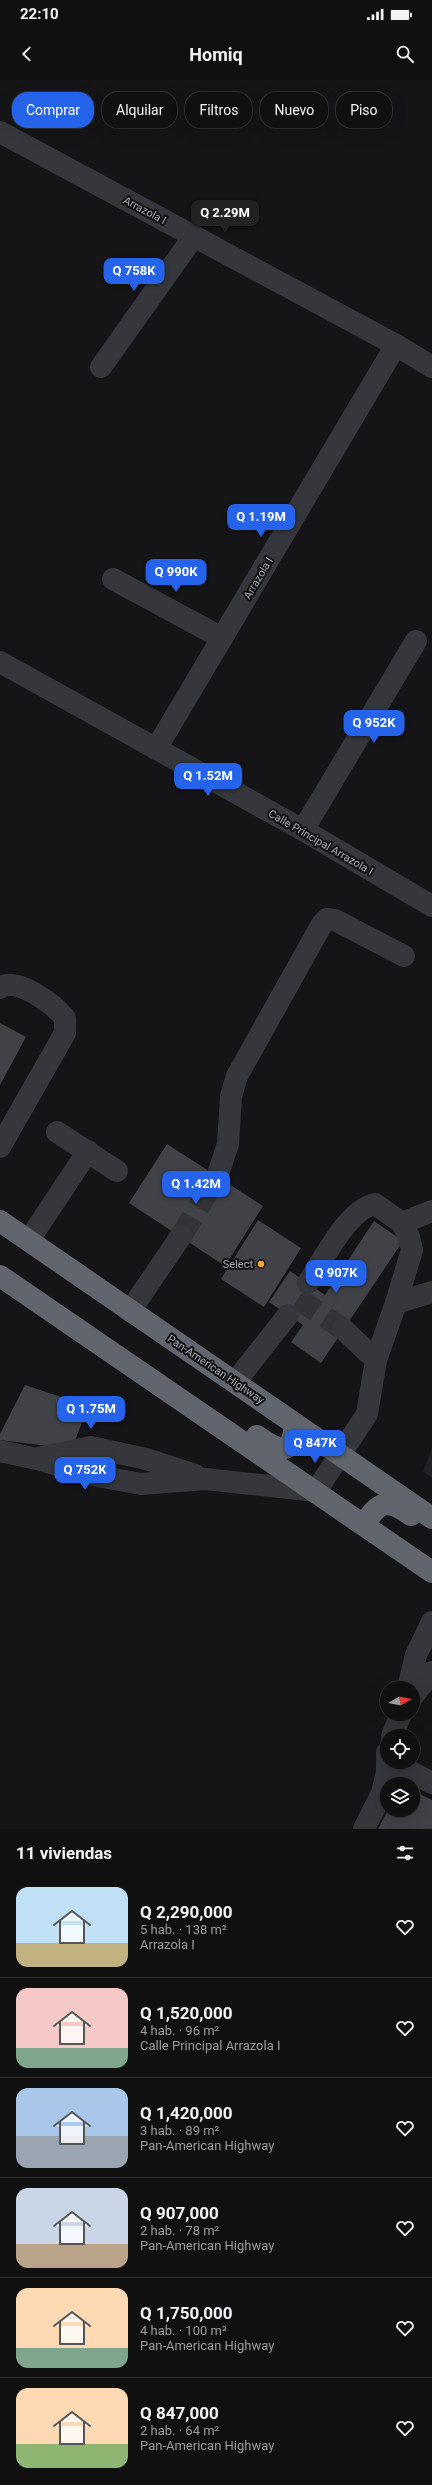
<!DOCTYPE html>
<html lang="es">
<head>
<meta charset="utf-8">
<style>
	:root { --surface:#101011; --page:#1e1e1f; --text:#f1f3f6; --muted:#9c9d9f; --line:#303031; --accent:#2563eb }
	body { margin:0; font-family:Roboto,sans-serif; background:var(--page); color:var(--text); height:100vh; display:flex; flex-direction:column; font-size:15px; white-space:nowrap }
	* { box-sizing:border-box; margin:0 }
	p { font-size:13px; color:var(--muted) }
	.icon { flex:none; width:22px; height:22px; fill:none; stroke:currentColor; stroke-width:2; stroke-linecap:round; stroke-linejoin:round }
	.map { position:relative; height:1749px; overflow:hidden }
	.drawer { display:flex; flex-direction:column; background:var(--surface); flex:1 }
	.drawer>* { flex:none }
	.guide { position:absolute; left:12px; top:12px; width:408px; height:36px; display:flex; gap:8px }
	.needle { width:26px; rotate:80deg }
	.controls { position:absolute; left:380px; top:1601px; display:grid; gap:8px }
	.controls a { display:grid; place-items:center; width:40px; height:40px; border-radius:50%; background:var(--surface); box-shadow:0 4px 16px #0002,0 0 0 1px var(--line); font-size:20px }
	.price { position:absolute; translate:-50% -34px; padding:0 9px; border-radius:8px; background:var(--accent); color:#fff; font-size:13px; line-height:26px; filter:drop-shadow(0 1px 2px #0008) }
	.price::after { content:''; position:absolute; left:50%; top:24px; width:12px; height:9px; margin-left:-6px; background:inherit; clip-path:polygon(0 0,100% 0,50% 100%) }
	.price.current { background:#222; color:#fff }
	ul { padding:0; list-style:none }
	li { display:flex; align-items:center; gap:12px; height:100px; padding:0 16px }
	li+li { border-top:1px solid var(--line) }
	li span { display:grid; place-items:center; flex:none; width:112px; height:80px; border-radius:12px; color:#555 }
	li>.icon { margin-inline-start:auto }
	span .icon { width:48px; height:48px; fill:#fffc; stroke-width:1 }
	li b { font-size:17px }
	h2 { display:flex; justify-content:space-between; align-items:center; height:48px; padding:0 16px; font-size:17px }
	.chip { padding:0 14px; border-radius:16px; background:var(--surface); box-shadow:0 4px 16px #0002,0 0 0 1px var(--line); font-size:14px; line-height:36px }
	.chip.current { background:var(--accent); color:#fff }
	.status { display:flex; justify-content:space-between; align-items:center; height:28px; padding:0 20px; background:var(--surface); direction:ltr }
	.status svg { height:11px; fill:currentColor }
	header { display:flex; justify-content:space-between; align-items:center; height:52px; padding:0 16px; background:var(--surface); font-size:18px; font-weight:700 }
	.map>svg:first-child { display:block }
</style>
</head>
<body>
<div class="status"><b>22:10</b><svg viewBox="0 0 49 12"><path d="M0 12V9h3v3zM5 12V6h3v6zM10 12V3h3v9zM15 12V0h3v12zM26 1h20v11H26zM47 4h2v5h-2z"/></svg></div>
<header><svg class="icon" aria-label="back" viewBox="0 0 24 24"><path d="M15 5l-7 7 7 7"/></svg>Homiq<svg class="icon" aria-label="search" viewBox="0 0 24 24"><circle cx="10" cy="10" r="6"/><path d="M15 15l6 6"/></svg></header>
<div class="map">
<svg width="432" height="1749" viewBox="0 0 432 1749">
	<rect width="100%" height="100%" fill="#151517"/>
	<polygon fill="#202124" points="432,1368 432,1398 423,1392"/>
	<g fill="#404247">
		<polygon points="0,943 26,957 0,1005"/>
		<polygon points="167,1064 263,1126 225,1186 129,1123"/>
		<polygon points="258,1140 301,1168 264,1227 221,1199"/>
		<polygon points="374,1141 403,1161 321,1283 291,1262 303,1245 269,1222 290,1191 325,1215"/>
		<polygon points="25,1305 88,1326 72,1369 0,1360 0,1354"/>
		<polygon points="413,1711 432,1720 432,1749 378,1749 388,1730 413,1730"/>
	</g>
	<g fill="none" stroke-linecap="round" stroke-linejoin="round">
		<g stroke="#323337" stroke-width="22" stroke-dasharray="22 11" stroke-linecap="butt">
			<polyline points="181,1156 217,1097"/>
			<polyline points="298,1219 343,1249"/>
		</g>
		<g stroke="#35373c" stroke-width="22">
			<polyline points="0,52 396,265 432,287"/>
			<polyline points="101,287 194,156"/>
			<polyline points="113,499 222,558"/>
			<polyline points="0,582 303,750 432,826"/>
			<polyline points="156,669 396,265"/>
			<polyline points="303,750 416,561"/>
			<path d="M0,908C16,895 54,925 65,938V953L0,1067"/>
			<polyline points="57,1052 117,1091"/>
			<polyline points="217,1097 228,1064 231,1016 237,996 322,844 327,839 335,840 404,876"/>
			<polyline points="402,1143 432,1131"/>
			<polyline points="29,1160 88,1071"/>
			<polyline points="396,1223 432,1212"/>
			<polyline points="130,1231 181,1156"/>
			<polyline points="343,1249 376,1280"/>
			<polyline points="236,1301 288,1235"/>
			<path d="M0,1371L37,1379L87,1394L141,1404L205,1399L316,1411L367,1334L376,1280L396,1223L412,1170L409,1157L402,1143L375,1124C348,1129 323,1180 308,1203"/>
			<polyline points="38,1378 91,1367 146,1379 195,1395"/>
			<polyline points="408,1608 416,1575 432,1542"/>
			<polyline points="413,1616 432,1592"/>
			<polyline points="392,1656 401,1634"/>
			<polyline points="392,1682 432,1703"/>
			<polyline points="364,1749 382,1713 387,1692 387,1673"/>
		</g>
		<g stroke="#61656d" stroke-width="22">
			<polyline points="0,1141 432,1438"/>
			<polyline points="0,1196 432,1492"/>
			<path d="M257,1356C279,1371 292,1378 295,1344"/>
			<path d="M364,1445C379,1421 387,1418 411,1435"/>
		</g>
	</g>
	<circle fill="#f9a62a" stroke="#101011" stroke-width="1.5" cx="261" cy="1184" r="4"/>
	<g text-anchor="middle" stroke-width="4" stroke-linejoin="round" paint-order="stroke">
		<g font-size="11" fill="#a6acb7" stroke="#101011">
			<text transform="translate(145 130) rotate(28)" y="4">Arrazola I</text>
			<text transform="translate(258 498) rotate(-59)" y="4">Arrazola I</text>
			<text transform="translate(321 762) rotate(30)" y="4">Calle Principal Arrazola I</text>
			<text transform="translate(216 1289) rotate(34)" y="4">Pan-American Highway</text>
		</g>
		<g font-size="11" fill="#a6acb7" stroke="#101011" text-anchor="end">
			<text x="253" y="1188">Select</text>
		</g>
	</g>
</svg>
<div class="controls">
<a><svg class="needle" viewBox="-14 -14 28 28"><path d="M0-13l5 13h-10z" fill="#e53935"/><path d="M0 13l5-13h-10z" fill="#9c9d9f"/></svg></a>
<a><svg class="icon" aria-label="locate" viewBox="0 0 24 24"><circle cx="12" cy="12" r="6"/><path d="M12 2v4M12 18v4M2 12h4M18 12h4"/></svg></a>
<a><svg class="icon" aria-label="layers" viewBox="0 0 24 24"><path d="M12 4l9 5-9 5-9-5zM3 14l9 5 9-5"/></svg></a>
</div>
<b class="price current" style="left:225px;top:154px">Q 2.29M</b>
<b class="price" style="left:134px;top:212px">Q 758K</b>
<b class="price" style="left:261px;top:458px">Q 1.19M</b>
<b class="price" style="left:176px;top:513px">Q 990K</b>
<b class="price" style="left:374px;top:664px">Q 952K</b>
<b class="price" style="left:208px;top:717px">Q 1.52M</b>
<b class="price" style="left:196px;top:1125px">Q 1.42M</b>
<b class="price" style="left:336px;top:1214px">Q 907K</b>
<b class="price" style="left:91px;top:1350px">Q 1.75M</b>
<b class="price" style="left:315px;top:1384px">Q 847K</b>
<b class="price" style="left:85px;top:1411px">Q 752K</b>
<div class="guide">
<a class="chip current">Comprar</a>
<a class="chip">Alquilar</a>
<a class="chip">Filtros</a>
<a class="chip">Nuevo</a>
<a class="chip">Piso</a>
</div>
</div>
<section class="drawer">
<h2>11 viviendas<svg class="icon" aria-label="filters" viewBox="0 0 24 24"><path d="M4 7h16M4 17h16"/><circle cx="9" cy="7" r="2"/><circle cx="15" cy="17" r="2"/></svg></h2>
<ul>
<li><span style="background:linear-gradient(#bfe0f5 70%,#c2b280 0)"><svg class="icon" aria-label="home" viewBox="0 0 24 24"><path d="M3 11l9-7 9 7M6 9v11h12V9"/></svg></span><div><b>Q 2,290,000</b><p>5 hab. · 138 m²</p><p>Arrazola I</p></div><svg class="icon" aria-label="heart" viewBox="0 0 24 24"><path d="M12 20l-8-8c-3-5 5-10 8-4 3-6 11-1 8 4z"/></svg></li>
<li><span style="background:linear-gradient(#f6c9c9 75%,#7fa58c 0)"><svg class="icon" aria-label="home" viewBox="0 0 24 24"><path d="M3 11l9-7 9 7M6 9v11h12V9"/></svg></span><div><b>Q 1,520,000</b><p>4 hab. · 96 m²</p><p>Calle Principal Arrazola I</p></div><svg class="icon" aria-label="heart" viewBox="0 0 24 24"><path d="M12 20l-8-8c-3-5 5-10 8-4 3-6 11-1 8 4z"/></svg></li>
<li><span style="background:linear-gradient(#a9c7e8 60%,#9aa5b1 0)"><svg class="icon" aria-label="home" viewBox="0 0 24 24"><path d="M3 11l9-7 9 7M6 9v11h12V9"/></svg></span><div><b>Q 1,420,000</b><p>3 hab. · 89 m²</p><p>Pan-American Highway</p></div><svg class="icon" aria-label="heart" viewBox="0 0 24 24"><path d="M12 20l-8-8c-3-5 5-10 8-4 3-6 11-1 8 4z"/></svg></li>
<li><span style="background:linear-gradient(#c9d6e8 70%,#b9a48a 0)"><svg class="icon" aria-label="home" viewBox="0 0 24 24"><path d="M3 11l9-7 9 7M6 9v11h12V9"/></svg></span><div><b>Q 907,000</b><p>2 hab. · 78 m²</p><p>Pan-American Highway</p></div><svg class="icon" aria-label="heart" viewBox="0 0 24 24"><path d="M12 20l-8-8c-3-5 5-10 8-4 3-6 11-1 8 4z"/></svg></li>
<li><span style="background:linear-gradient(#ffd9b3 75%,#7fa58c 0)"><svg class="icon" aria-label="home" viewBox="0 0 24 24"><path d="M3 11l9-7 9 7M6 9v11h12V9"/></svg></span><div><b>Q 1,750,000</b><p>4 hab. · 100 m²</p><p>Pan-American Highway</p></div><svg class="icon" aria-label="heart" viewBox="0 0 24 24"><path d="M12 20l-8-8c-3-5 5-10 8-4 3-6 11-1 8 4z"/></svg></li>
<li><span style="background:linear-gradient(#ffd9b3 70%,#8fb573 0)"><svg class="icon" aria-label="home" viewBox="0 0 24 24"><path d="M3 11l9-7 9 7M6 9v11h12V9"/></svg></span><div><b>Q 847,000</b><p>2 hab. · 64 m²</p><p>Pan-American Highway</p></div><svg class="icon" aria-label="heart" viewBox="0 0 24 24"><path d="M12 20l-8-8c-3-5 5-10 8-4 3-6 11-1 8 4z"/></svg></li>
</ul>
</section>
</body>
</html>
